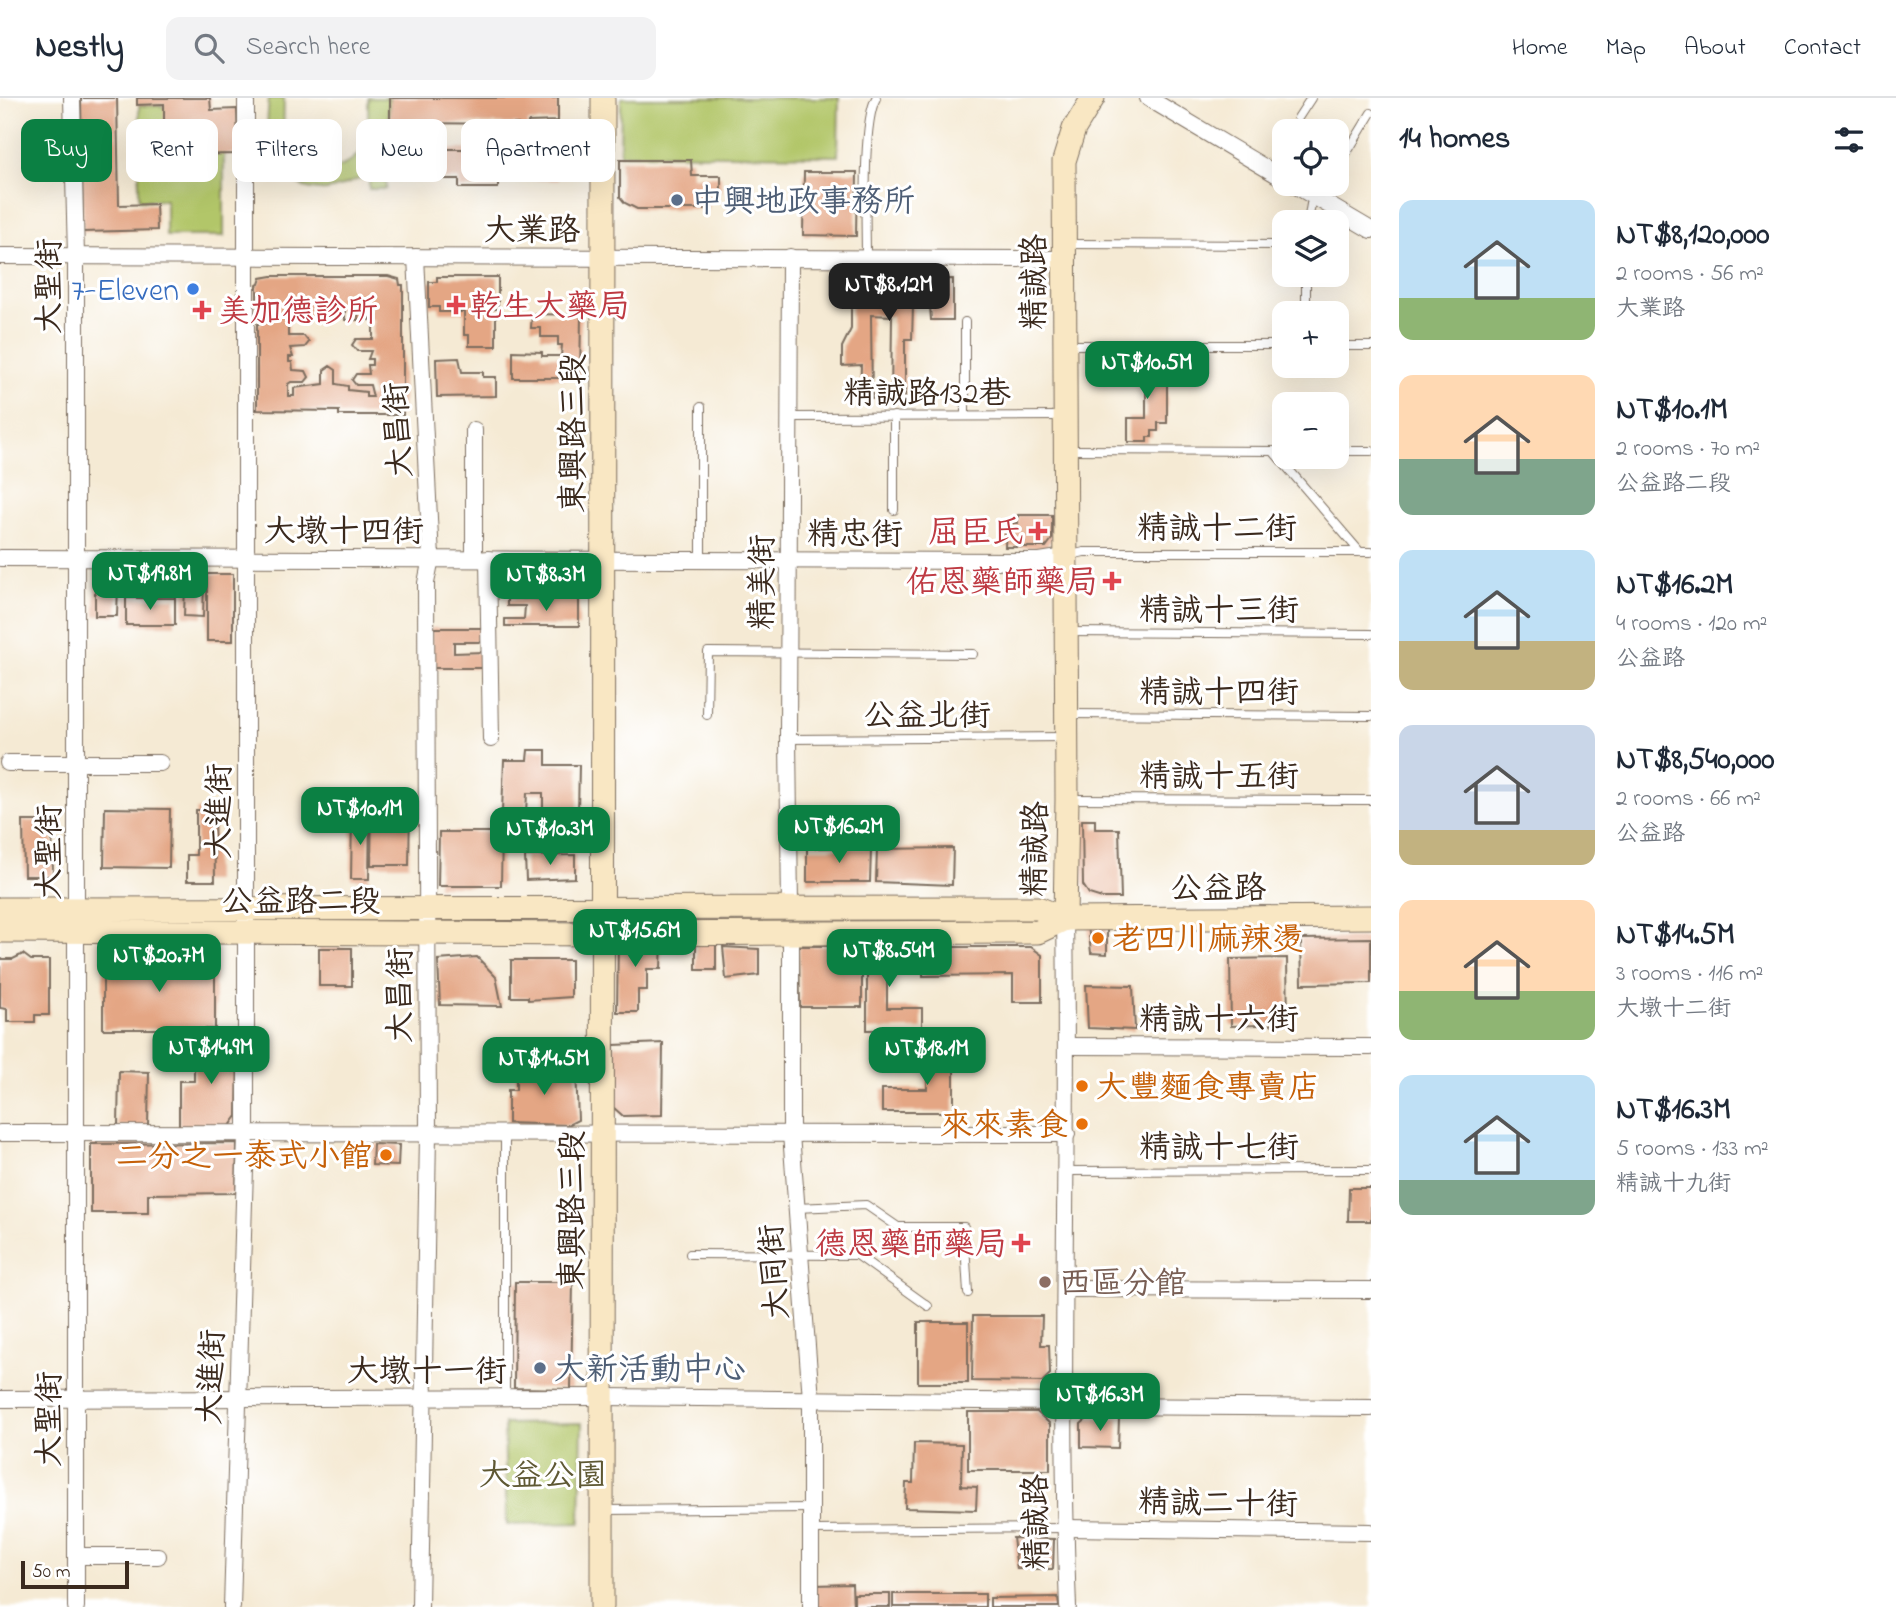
<!DOCTYPE html>
<html lang="en">
<head>
<meta charset="utf-8">
<style>
	:root { --surface:#fff; --page:#f2f2f3; --text:#1f2937; --muted:#747a83; --line:#e0e1e3; --accent:#0b8043 }
	body { margin:0; font-family:"Indie Flower","LXGW WenKai TC",sans-serif; background:var(--page); color:var(--text); height:100vh; display:flex; flex-direction:column; font-size:26px; white-space:nowrap }
	* { box-sizing:border-box; margin:0 }
	p { font-size:23px; color:var(--muted) }
	.icon { flex:none; width:38px; height:38px; fill:none; stroke:currentColor; stroke-width:2; stroke-linecap:round; stroke-linejoin:round }
	.map { position:relative; flex:1; overflow:hidden }
	.side { display:flex; flex-direction:column; background:var(--surface); width:525px }
	.side>* { flex:none }
	.hud { position:absolute; left:21px; top:21px; width:665px; height:63px; display:flex; gap:14px }
	.tools { position:absolute; left:1272px; top:21px; display:grid; gap:14px }
	.tools a { display:grid; place-items:center; width:77px; height:77px; border-radius:14px; background:var(--surface); box-shadow:0 7px 28px #0002; font-size:35px }
	.scale { position:absolute; left:21px; bottom:18px; width:108px; box-sizing:border-box; padding-left:7px; border:4px solid #3b2a1e; border-top:0; font-size:19px; line-height:24px; white-space:nowrap; color:#3b2a1e; -webkit-text-stroke:5px #fff; paint-order:stroke }
	.price { position:absolute; translate:-50% -60px; padding:0 16px; border-radius:14px; background:var(--accent); color:#fff; font-size:23px; line-height:46px; filter:drop-shadow(0 2px 4px #0008) }
	.price::after { content:''; position:absolute; left:50%; top:42px; width:21px; height:16px; margin-left:-10px; background:inherit; clip-path:polygon(0 0,100% 0,50% 100%) }
	.price.current { background:#222; color:#fff }
	ul { padding:0; list-style:none }
	li { display:flex; align-items:center; gap:21px; height:175px; padding:0 28px }
	li span { display:grid; place-items:center; flex:none; width:196px; height:140px; border-radius:14px; color:#555 }
	li>.icon { margin-inline-start:auto }
	span .icon { width:84px; height:84px; fill:#fffc; stroke-width:1 }
	li b { font-size:30px }
	h2 { display:flex; justify-content:space-between; align-items:center; height:84px; padding:0 28px; font-size:30px }
	.pill { padding:0 24px; border-radius:14px; background:var(--surface); box-shadow:0 7px 28px #0002; font-size:24px; line-height:63px }
	.pill.current { background:var(--accent); color:#fff }
	header { display:flex; align-items:center; gap:42px; box-sizing:border-box; height:98px; padding:0 35px; background:var(--surface); border-bottom:2px solid var(--line) }
	header strong { font-size:33px }
	nav { display:flex; gap:38px; margin-inline-start:auto; font-size:24px }
	.search { width:490px; height:63px; background:var(--page); display:flex; align-items:center; gap:18px; box-sizing:border-box; padding:0 24px; border-radius:14px; color:var(--muted); font-size:26px }
	main { display:flex; flex:1; min-height:0 }
	.map>svg:first-child { display:block }
</style>
</head>
<body>
<header>
<strong>Nestly</strong>
<div class="search"><svg class="icon" aria-label="search" viewBox="0 0 24 24"><circle cx="10" cy="10" r="6"/><path d="M15 15l6 6"/></svg>Search here</div>
<nav><a>Home</a><a>Map</a><a>About</a><a>Contact</a></nav>
</header>
<main>
<div class="map">
<svg width="1371" height="1509" viewBox="0 0 1371 1509">
	<rect width="100%" height="100%" fill="#fff"/>
	<filter id="ink" filterUnits="userSpaceOnUse"><feTurbulence type="fractalNoise" baseFrequency=".0143" numOctaves="2"/><feDisplacementMap in="SourceGraphic" scale="14" xChannelSelector="R" yChannelSelector="G"/><feConvolveMatrix kernelMatrix="1 2 1 2 8 2 1 2 1" color-interpolation-filters="sRGB"/></filter>
	<filter id="wash" filterUnits="userSpaceOnUse"><feTurbulence type="fractalNoise" baseFrequency=".00686" numOctaves="4" result="noise"/><feDisplacementMap in="SourceGraphic" scale="28" xChannelSelector="R" yChannelSelector="G"/><feGaussianBlur stdDeviation="1.57" result="paint"/><feColorMatrix in="noise" values="0 0 0 0 0 0 0 0 0 0 0 0 0 0 0 0 0 1.4 0 .05"/><feComposite in="paint" operator="in"/></filter>
	<g filter="url(#wash)">
		<rect width="100%" height="100%" fill="#f5ead4"/>
		<g fill="#b2c669" stroke="#767844" stroke-width="2">
			<path d="M269,0H284C284,14 282,30 286,43C298,78 347,81 363,48C370,34 368,16 368,0H389L386,91H369V78C354,81 342,90 327,92C298,94 272,74 268,45C266,30 268,14 269,0Z"/>
			<polygon points="621,0 839,0 838,58 620,56"/>
			<polygon points="139,8 162,8 194,25 224,54 224,138 166,138 166,102 139,102"/>
			<polygon points="582,1325 580,1425 507,1427 504,1326"/>
		</g>
		<g id="blocks">
			<g fill="#e4a684" fill-rule="evenodd">
				<polygon points="81,0 117,0 119,107 156,106 157,132 83,134"/>
				<polygon points="137,0 210,0 211,12 237,11 238,56 181,57 180,24 164,25 164,6 137,7"/>
				<path d="M390,0H558V23L528,24V52H567V76H558V82H498V90H459V81H399V75H390V51H400V25H390ZM411,25L518,26L517,51H411Z"/>
				<polygon points="620,62 691,62 692,78 721,78 721,94 709,94 708,111 637,111 625,105 620,99"/>
				<polygon points="804,74 857,74 856,138 803,137"/>
				<path d="M272,178H388L399,181L400,187H403V317H339V313L257,312V226H261V220H257V187L259,186L261,180ZM288,205L302,207L301,222H314V211L321,210L345,211V222H358L359,205H372V210H369V222L373,221V241H356L352,247L357,253H371L368,261H372V267H368L369,276H356L352,282L356,287H370L373,299H366V294L348,292V288L336,286V272L330,268L324,272V286L294,290V298H288V286L291,284H305L309,279L306,273L293,272L292,264H289V259H293L290,250L305,249L309,244L304,238H288V220L291,219Z"/>
				<polygon points="437,179 498,179 498,211 488,211 488,216 496,216 496,248 469,248 469,237 464,237 464,214 439,214 439,209 429,209 429,184 437,184"/>
				<polygon points="834,181 872,182 873,206 893,206 893,182 953,181 953,222 931,222 930,208 913,208 912,241 905,241 905,305 891,305 892,218 871,217 872,300 860,300 861,267 842,268 842,249 851,231 851,206 839,206 839,203 833,203"/>
				<polygon points="532,216 581,217 580,280 513,280 513,253 542,254 542,258 561,258 562,247 558,247 558,239 541,239 541,230 531,230"/>
				<polygon points="459,260 462,274 483,274 483,279 496,279 496,298 437,299 436,261"/>
				<polygon points="1125,263 1150,263 1150,272 1157,272 1157,281 1167,281 1167,325 1158,325 1158,333 1152,333 1152,339 1147,339 1147,344 1128,344 1128,320 1146,320 1146,285 1125,285"/>
				<polygon points="1018,417 1052,417 1052,441 1046,449 1005,449 1006,425 1018,425"/>
				<rect x="207" y="476" width="26" height="67"/>
				<polygon points="95,486 118,487 117,518 95,518"/>
				<polygon points="185,486 204,486 203,519 184,518"/>
				<rect x="126" y="500" width="49" height="27"/>
				<polygon points="507,501 579,501 579,528 505,528 505,521 524,521 525,508 507,508"/>
				<polygon points="431,530 488,530 488,544 454,544 454,555 484,554 485,570 432,570"/>
				<polygon points="528,652 546,652 546,667 579,667 578,715 543,714 543,695 527,695 526,715 502,714 504,662 527,662"/>
				<polygon points="372,707 410,707 409,767 371,767"/>
				<polygon points="105,710 170,711 169,770 104,769"/>
				<polygon points="196,712 214,712 215,783 187,783 187,757 196,757"/>
				<polygon points="352,717 370,717 369,781 351,781"/>
				<polygon points="1082,722 1095,722 1095,731 1119,731 1121,800 1102,800 1089,796 1083,787"/>
				<polygon points="23,723 52,723 53,778 24,778"/>
				<polygon points="439,734 502,734 501,788 438,788"/>
				<polygon points="807,750 871,750 870,784 807,784"/>
				<polygon points="953,750 952,787 876,784 877,751"/>
				<polygon points="575,757 575,780 526,782 525,758"/>
				<polygon points="1088,826 1107,826 1107,856 1091,855"/>
				<polygon points="618,840 662,841 661,871 647,871 647,892 638,892 638,914 617,914"/>
				<polygon points="1371,840 1371,885 1302,886 1301,841"/>
				<polygon points="716,841 716,872 696,872 696,842"/>
				<polygon points="799,848 862,848 862,909 800,909"/>
				<polygon points="723,849 759,851 759,877 726,881"/>
				<polygon points="867,849 918,849 918,872 887,873 887,910 922,910 922,931 867,932"/>
				<polygon points="923,849 1031,849 1042,857 1042,904 1013,904 1013,877 923,878"/>
				<rect x="319" y="850" width="33" height="38"/>
				<polygon points="23,856 31,862 49,862 49,917 35,917 35,924 7,924 7,911 0,910 0,861 13,861"/>
				<polygon points="477,859 496,879 502,908 440,907 438,862"/>
				<polygon points="1287,860 1288,926 1231,928 1230,861"/>
				<rect x="103" y="862" width="112" height="69"/>
				<polygon points="511,862 571,862 571,899 528,902 528,899 511,899"/>
				<polygon points="1086,887 1133,888 1135,932 1088,930"/>
				<polygon points="194,943 238,943 237,1018 229,1029 179,1028 179,983 194,983"/>
				<polygon points="663,945 662,1017 623,1018 613,1009 614,947"/>
				<polygon points="928,948 954,948 954,1014 882,1014 882,991 927,991"/>
				<polygon points="516,969 576,970 578,1022 568,1027 508,1025 508,992 516,992"/>
				<polygon points="119,973 149,974 148,1028 118,1028"/>
				<polygon points="237,1045 236,1095 148,1096 148,1115 91,1115 91,1046"/>
				<polygon points="373,1046 399,1047 398,1068 372,1067"/>
				<polygon points="1349,1090 1371,1090 1371,1123 1348,1123"/>
				<polygon points="515,1184 573,1184 571,1291 514,1290"/>
				<polygon points="973,1218 1042,1218 1041,1247 1049,1247 1050,1276 1042,1284 972,1283"/>
				<rect x="918" y="1224" width="50" height="61"/>
				<polygon points="968,1314 1037,1314 1050,1326 1050,1372 968,1372"/>
				<polygon points="1088,1320 1119,1320 1118,1350 1081,1349 1081,1326"/>
				<polygon points="914,1345 962,1346 961,1388 977,1389 976,1412 905,1410 906,1385 913,1385"/>
				<polygon points="1013,1440 1054,1441 1053,1471 1017,1471"/>
				<polygon points="852,1486 853,1509 815,1509 815,1487"/>
				<rect x="854" y="1496" width="36" height="13"/>
				<rect x="893" y="1496" width="92" height="13"/>
				<polygon points="1058,1499 1059,1509 990,1509 990,1500"/>
			</g>
		</g>
	</g>
	<g filter="url(#ink)">
		<use href="#blocks" fill-opacity="0" stroke="#7c6d5e" stroke-width="2"/>
		<g fill="none" stroke-linecap="round" stroke-linejoin="round">
			<defs>
				<g id="lane">
					<polyline points="1298,20 1311,0"/>
					<polyline points="1337,71 1371,15"/>
					<polyline points="1308,124 1311,106 1328,86"/>
					<polyline points="1067,146 1284,147"/>
					<path d="M866,159C866,126 862,25 876,0"/>
					<polyline points="1306,215 1306,177"/>
					<polyline points="965,224 965,318"/>
					<polyline points="1068,247 1284,247"/>
					<polyline points="1337,248 1371,248"/>
					<polyline points="894,318 894,412"/>
					<polyline points="790,319 1062,318"/>
					<polyline points="1068,352 1284,353"/>
					<polyline points="1273,353 1360,454"/>
					<polyline points="1337,353 1371,353"/>
					<polyline points="1067,458 1084,454 1371,454"/>
					<polyline points="701,463 701,309"/>
					<polyline points="1069,534 1371,536"/>
					<polyline points="1069,616 1371,618"/>
					<polyline points="707,617 708,554 973,556"/>
					<polyline points="788,641 1064,639"/>
					<polyline points="1070,701 1371,702"/>
					<polyline points="1067,1073 1371,1072"/>
					<polyline points="796,1110 866,1107 898,1129 964,1129 968,1195"/>
					<polyline points="690,1156 857,1157 928,1208"/>
					<polyline points="505,1300 505,1036"/>
					<polyline points="604,1412 811,1410"/>
					<polyline points="811,1432 1065,1430"/>
				</g>
				<g id="street">
					<polyline points="72,0 76,158 76,1509"/>
					<polyline points="1148,0 1284,81"/>
					<polyline points="1293,86 1371,132"/>
					<polyline points="0,158 1065,161"/>
					<polyline points="416,159 431,460 426,485 428,1036 420,1509"/>
					<polyline points="790,159 788,641 790,810"/>
					<polyline points="0,460 1040,463 1065,459"/>
					<polyline points="474,461 474,332"/>
					<polyline points="488,461 491,641"/>
					<polyline points="8,665 160,665"/>
					<path d="M1065,821C1069,1051 1059,1280 1068,1509"/>
					<polyline points="791,835 791,1036 811,1301 811,1509"/>
					<polyline points="1067,948 1371,949"/>
					<polyline points="0,1035 1067,1036"/>
					<polyline points="1065,1191 1371,1192"/>
					<polyline points="0,1301 603,1299 1064,1304 1080,1308 1371,1310"/>
					<polyline points="1065,1430 1371,1434"/>
					<polyline points="76,1458 158,1458"/>
					<polyline points="232,1509 246,1036 246,0"/>
				</g>
				<g id="secondary">
					<polyline points="0,811 1038,810 1065,821 1371,819"/>
					<polyline points="1065,821 1067,701 1064,63 1074,31 1093,0"/>
					<polyline points="0,833 603,836 1038,834 1065,821"/>
					<polyline points="602,1509 603,0"/>
				</g>
			</defs>
			<use href="#lane" stroke="#7c6d5e" stroke-width="10"/>
			<use href="#street" stroke="#7c6d5e" stroke-width="18"/>
			<use href="#secondary" stroke="#7c6d5e" stroke-width="25"/>
			<use href="#lane" stroke="#fff" stroke-width="8"/>
			<use href="#street" stroke="#fff" stroke-width="16"/>
			<use href="#secondary" stroke="#f9e7c3" stroke-width="23"/>
		</g>
	</g>
	<g fill="#5c6f8a" stroke="#fff" stroke-width="2.5">
		<circle cx="677" cy="102" r="7"/>
		<circle cx="540" cy="1270" r="7"/>
	</g>
	<circle fill="#3f7fe0" stroke="#fff" stroke-width="2.5" cx="193" cy="191" r="7"/>
	<g fill="#e0444e" stroke="#fff" stroke-width="2.5">
		<path d="M452.5 196.5h7v7h7v7h-7v7h-7v-7h-7v-7h7z"/>
		<path d="M198.5 201.5h7v7h7v7h-7v7h-7v-7h-7v-7h7z"/>
		<path d="M1034.5 422.5h7v7h7v7h-7v7h-7v-7h-7v-7h7z"/>
		<path d="M1108.5 472.5h7v7h7v7h-7v7h-7v-7h-7v-7h7z"/>
		<path d="M1017.5 1134.5h7v7h7v7h-7v7h-7v-7h-7v-7h7z"/>
	</g>
	<g fill="#e8710a" stroke="#fff" stroke-width="2.5">
		<circle cx="1098" cy="840" r="7"/>
		<circle cx="1082" cy="988" r="7"/>
		<circle cx="1082" cy="1026" r="7"/>
		<circle cx="386" cy="1057" r="7"/>
	</g>
	<circle fill="#8d6e63" stroke="#fff" stroke-width="2.5" cx="1045" cy="1184" r="7"/>
	<g text-anchor="middle" stroke-width="6" stroke-linejoin="round" paint-order="stroke">
		<g font-size="32" fill="#4e5e75" stroke="#fff" text-anchor="start">
			<text x="691" y="113">中興地政事務所</text>
			<text x="554" y="1281">大新活動中心</text>
		</g>
		<g font-size="32" fill="#3b2a1e" stroke="#fff">
			<text x="532" y="142">大業路</text>
			<text transform="translate(1033 184) rotate(-90)" y="11">精誠路</text>
			<text transform="translate(48 188) rotate(-90)" y="11">大聖街</text>
			<text x="927" y="305">精誠路132巷</text>
			<text transform="translate(397 332) rotate(-93)" y="11">大昌街</text>
			<text transform="translate(572 335) rotate(-90)" y="11">東興路三段</text>
			<text x="1217" y="440">精誠十二街</text>
			<text x="344" y="443">大墩十四街</text>
			<text x="855" y="446">精忠街</text>
			<text transform="translate(761 484) rotate(-90)" y="11">精美街</text>
			<text x="1219" y="522">精誠十三街</text>
			<text x="1219" y="604">精誠十四街</text>
			<text x="927" y="627">公益北街</text>
			<text x="1219" y="688">精誠十五街</text>
			<text transform="translate(218 713) rotate(-90)" y="11">大進街</text>
			<text transform="translate(1034 751) rotate(-89)" y="11">精誠路</text>
			<text transform="translate(48 754) rotate(-90)" y="11">大聖街</text>
			<text x="1218" y="800">公益路</text>
			<text x="301" y="813">公益路二段</text>
			<text transform="translate(399 897) rotate(-90)" y="11">大昌街</text>
			<text x="1219" y="931">精誠十六街</text>
			<text x="1219" y="1059">精誠十七街</text>
			<text transform="translate(571 1112) rotate(-90)" y="11">東興路三段</text>
			<text transform="translate(773 1174) rotate(-94)" y="11">大同街</text>
			<text x="427" y="1283">大墩十一街</text>
			<text transform="translate(210 1279) rotate(-88)" y="11">大進街</text>
			<text transform="translate(48 1321) rotate(-90)" y="11">大聖街</text>
			<text transform="translate(1218 1404) rotate(1)" y="11">精誠二十街</text>
			<text transform="translate(1035 1424) rotate(-91)" y="11">精誠路</text>
		</g>
		<g font-size="32" fill="#366cbe" stroke="#fff" text-anchor="end">
			<text x="179" y="202">7-Eleven</text>
		</g>
		<g font-size="32" fill="#be3a42" stroke="#fff" text-anchor="end">
			<text x="470" y="218" text-anchor="start">乾生大藥局</text>
			<text x="218" y="223" text-anchor="start">美加德診所</text>
			<text x="1024" y="444">屈臣氏</text>
			<text x="1098" y="494">佑恩藥師藥局</text>
			<text x="1007" y="1156">德恩藥師藥局</text>
		</g>
		<g font-size="32" fill="#c56008" stroke="#fff" text-anchor="start">
			<text x="1112" y="851">老四川麻辣燙</text>
			<text x="1096" y="999">大豐麵食專賣店</text>
			<text x="1068" y="1037" text-anchor="end">來來素食</text>
			<text x="372" y="1068" text-anchor="end">二分之一泰式小館</text>
		</g>
		<g font-size="32" fill="#785e54" stroke="#fff" text-anchor="start">
			<text x="1059" y="1195">西區分館</text>
		</g>
		<g font-size="32" fill="#5f5934" stroke="#fff">
			<text x="543" y="1387">大益公園</text>
		</g>
	</g>
</svg>
<div class="tools">
<a><svg class="icon" aria-label="locate" viewBox="0 0 24 24"><circle cx="12" cy="12" r="6"/><path d="M12 2v4M12 18v4M2 12h4M18 12h4"/></svg></a>
<a><svg class="icon" aria-label="layers" viewBox="0 0 24 24"><path d="M12 4l9 5-9 5-9-5zM3 14l9 5 9-5"/></svg></a>
<a>+</a>
<a>−</a>
</div>
<div class="scale">50 m</div>
<b class="price current" style="left:889px;top:225px">NT$8.12M</b>
<b class="price" style="left:1147px;top:303px">NT$10.5M</b>
<b class="price" style="left:150px;top:514px">NT$19.8M</b>
<b class="price" style="left:546px;top:515px">NT$8.3M</b>
<b class="price" style="left:360px;top:749px">NT$10.1M</b>
<b class="price" style="left:839px;top:767px">NT$16.2M</b>
<b class="price" style="left:550px;top:769px">NT$10.3M</b>
<b class="price" style="left:635px;top:871px">NT$15.6M</b>
<b class="price" style="left:889px;top:891px">NT$8.54M</b>
<b class="price" style="left:159px;top:896px">NT$20.7M</b>
<b class="price" style="left:211px;top:988px">NT$14.9M</b>
<b class="price" style="left:927px;top:989px">NT$18.1M</b>
<b class="price" style="left:544px;top:999px">NT$14.5M</b>
<b class="price" style="left:1100px;top:1335px">NT$16.3M</b>
<div class="hud">
<a class="pill current">Buy</a>
<a class="pill">Rent</a>
<a class="pill">Filters</a>
<a class="pill">New</a>
<a class="pill">Apartment</a>
</div>
</div>
<section class="side">
<h2>14 homes<svg class="icon" aria-label="filters" viewBox="0 0 24 24"><path d="M4 7h16M4 17h16"/><circle cx="9" cy="7" r="2"/><circle cx="15" cy="17" r="2"/></svg></h2>
<ul>
<li><span style="background:linear-gradient(#bfe0f5 70%,#8fb573 0)"><svg class="icon" aria-label="home" viewBox="0 0 24 24"><path d="M3 11l9-7 9 7M6 9v11h12V9"/></svg></span><div><b>NT$8,120,000</b><p>2 rooms · 56 m²</p><p>大業路</p></div></li>
<li><span style="background:linear-gradient(#ffd9b3 60%,#7fa58c 0)"><svg class="icon" aria-label="home" viewBox="0 0 24 24"><path d="M3 11l9-7 9 7M6 9v11h12V9"/></svg></span><div><b>NT$10.1M</b><p>2 rooms · 70 m²</p><p>公益路二段</p></div></li>
<li><span style="background:linear-gradient(#bfe0f5 65%,#c2b280 0)"><svg class="icon" aria-label="home" viewBox="0 0 24 24"><path d="M3 11l9-7 9 7M6 9v11h12V9"/></svg></span><div><b>NT$16.2M</b><p>4 rooms · 120 m²</p><p>公益路</p></div></li>
<li><span style="background:linear-gradient(#c9d6e8 75%,#c2b280 0)"><svg class="icon" aria-label="home" viewBox="0 0 24 24"><path d="M3 11l9-7 9 7M6 9v11h12V9"/></svg></span><div><b>NT$8,540,000</b><p>2 rooms · 66 m²</p><p>公益路</p></div></li>
<li><span style="background:linear-gradient(#ffd9b3 65%,#8fb573 0)"><svg class="icon" aria-label="home" viewBox="0 0 24 24"><path d="M3 11l9-7 9 7M6 9v11h12V9"/></svg></span><div><b>NT$14.5M</b><p>3 rooms · 116 m²</p><p>大墩十二街</p></div></li>
<li><span style="background:linear-gradient(#bfe0f5 75%,#7fa58c 0)"><svg class="icon" aria-label="home" viewBox="0 0 24 24"><path d="M3 11l9-7 9 7M6 9v11h12V9"/></svg></span><div><b>NT$16.3M</b><p>5 rooms · 133 m²</p><p>精誠十九街</p></div></li>
</ul>
</section>
</main>
</body>
</html>
